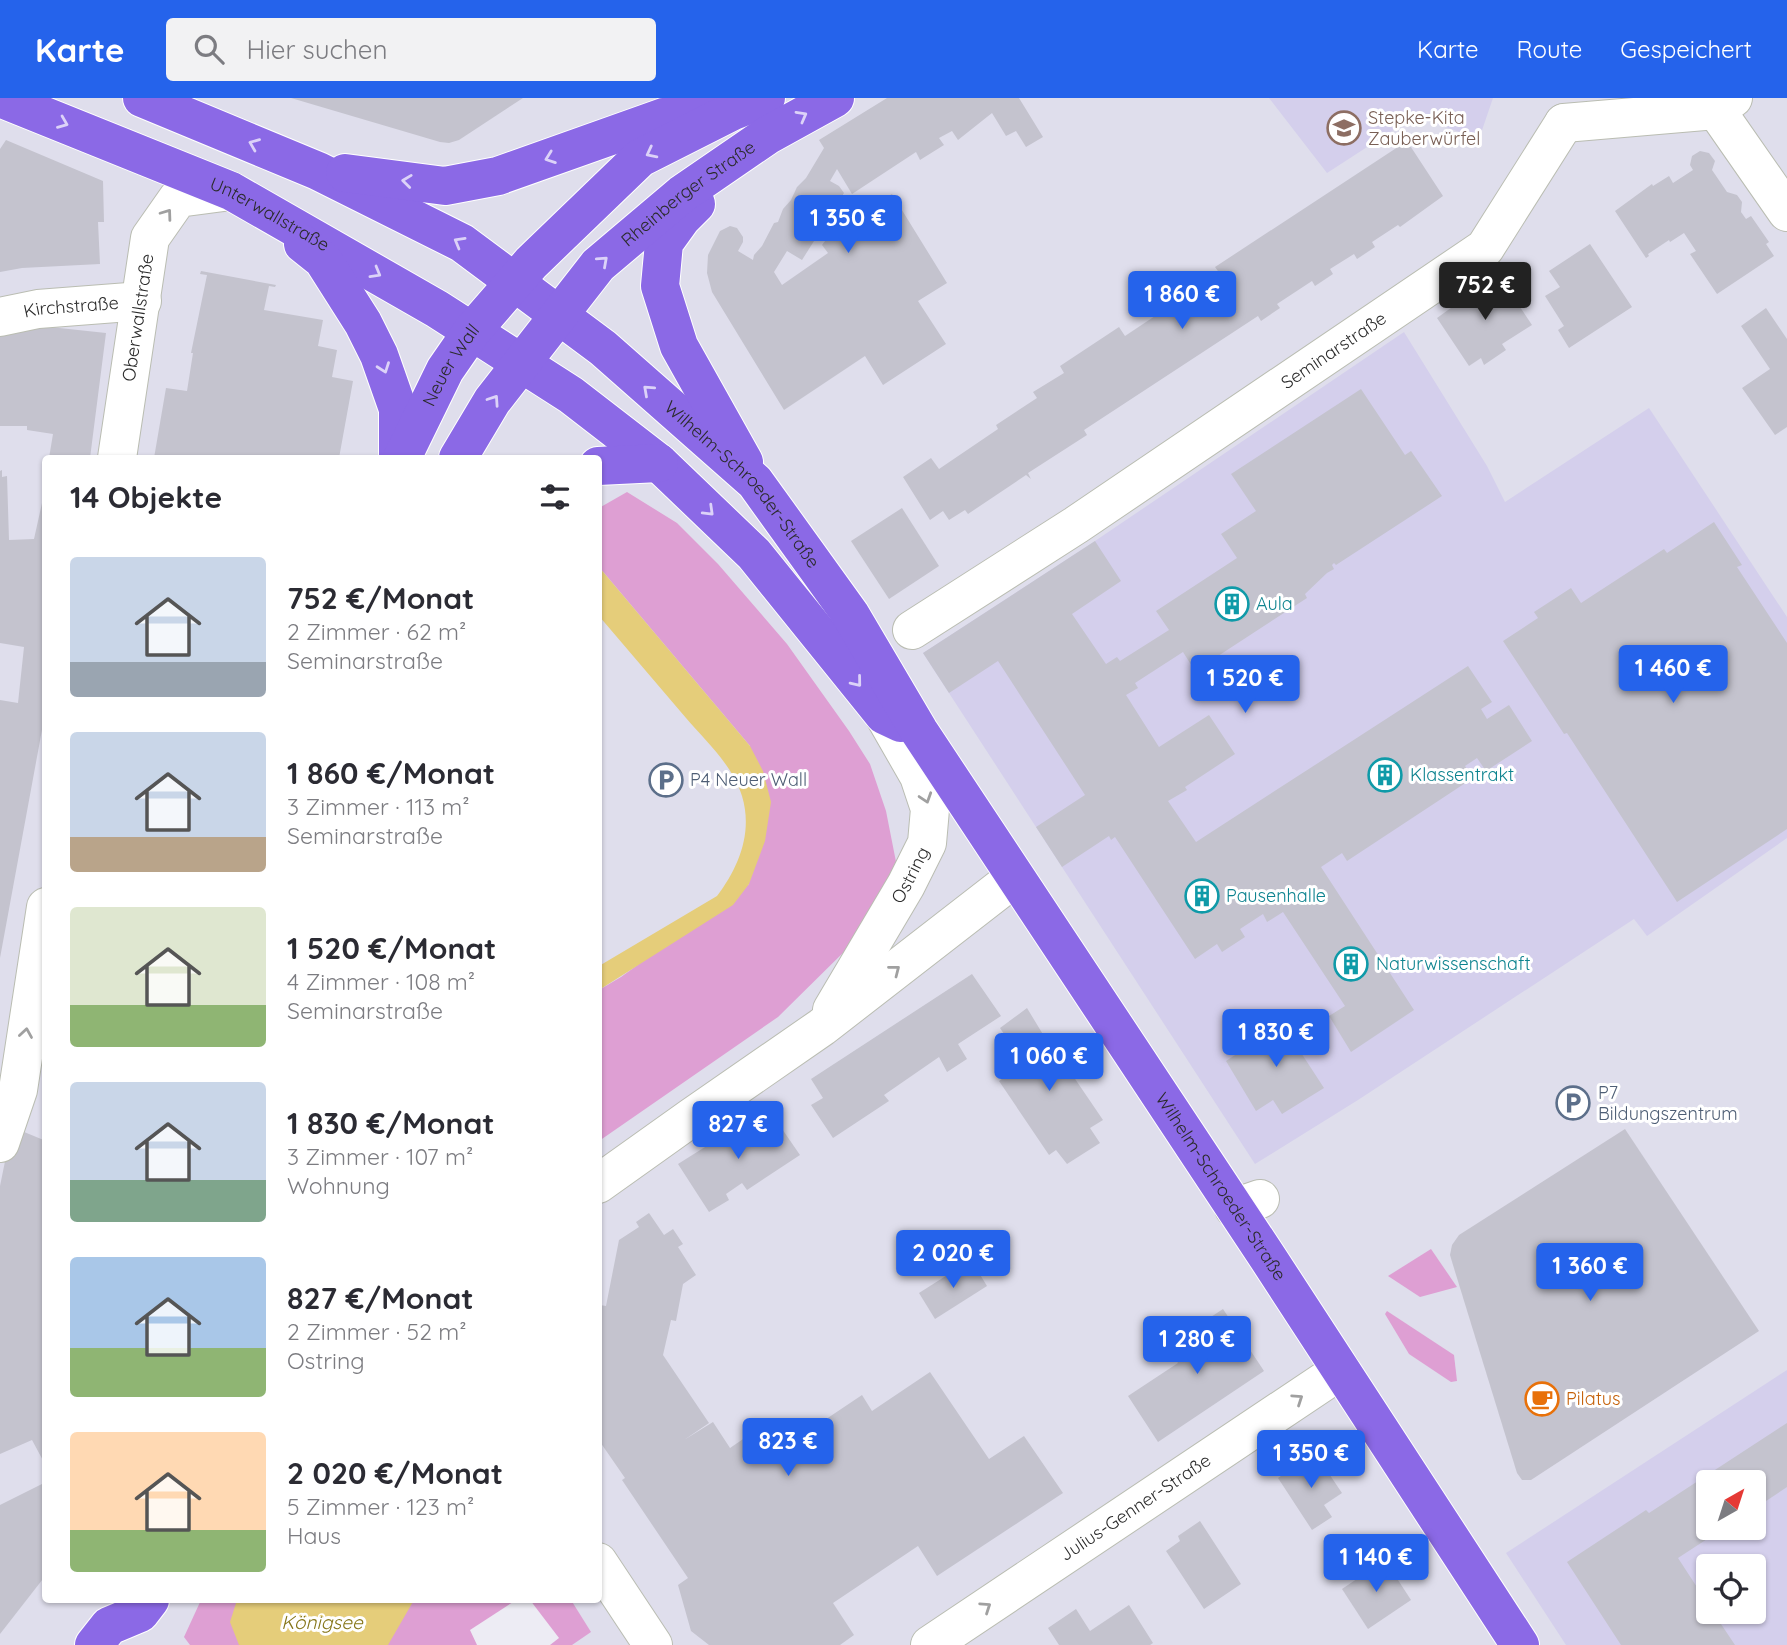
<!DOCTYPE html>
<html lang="de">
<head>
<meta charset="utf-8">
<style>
	:root { --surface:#fff; --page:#f2f2f3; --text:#2b2b33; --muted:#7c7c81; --accent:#2563eb }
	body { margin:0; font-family:Quicksand,sans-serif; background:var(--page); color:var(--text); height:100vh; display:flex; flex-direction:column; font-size:26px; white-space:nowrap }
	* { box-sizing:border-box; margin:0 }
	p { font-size:23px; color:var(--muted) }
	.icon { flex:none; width:38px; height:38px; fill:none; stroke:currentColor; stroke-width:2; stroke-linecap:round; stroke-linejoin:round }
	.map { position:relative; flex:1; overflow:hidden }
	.sheet { position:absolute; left:42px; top:357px; width:560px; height:1148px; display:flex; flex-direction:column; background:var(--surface); border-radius:7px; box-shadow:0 2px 5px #0004 }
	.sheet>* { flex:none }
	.needle { width:46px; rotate:39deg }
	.fabs { position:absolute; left:1696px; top:1372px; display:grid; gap:14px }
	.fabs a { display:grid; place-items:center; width:70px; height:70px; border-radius:7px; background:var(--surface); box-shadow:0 2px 5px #0004; font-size:35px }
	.price { position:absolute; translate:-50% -60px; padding:0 16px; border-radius:7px; background:var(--accent); color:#fff; font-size:23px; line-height:46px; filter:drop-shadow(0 2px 4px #0008) }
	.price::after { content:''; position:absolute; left:50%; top:42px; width:21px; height:16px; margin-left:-10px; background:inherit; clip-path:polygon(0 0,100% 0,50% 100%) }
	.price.active { background:#222; color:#fff }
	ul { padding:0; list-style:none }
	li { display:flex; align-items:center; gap:21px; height:175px; padding:0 28px }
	li span { display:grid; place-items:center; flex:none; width:196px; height:140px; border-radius:7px; color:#555 }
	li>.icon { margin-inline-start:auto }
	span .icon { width:84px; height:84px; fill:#fffc; stroke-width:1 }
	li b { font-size:30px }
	h2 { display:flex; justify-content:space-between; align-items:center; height:84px; padding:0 28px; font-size:30px }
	header { display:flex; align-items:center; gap:42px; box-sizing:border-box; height:98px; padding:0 35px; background:var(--accent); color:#fff }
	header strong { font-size:33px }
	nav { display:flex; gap:38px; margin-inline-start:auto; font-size:24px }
	.search { width:490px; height:63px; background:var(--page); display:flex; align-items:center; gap:18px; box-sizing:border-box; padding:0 24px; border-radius:7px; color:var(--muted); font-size:26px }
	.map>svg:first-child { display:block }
</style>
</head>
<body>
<header>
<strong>Karte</strong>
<div class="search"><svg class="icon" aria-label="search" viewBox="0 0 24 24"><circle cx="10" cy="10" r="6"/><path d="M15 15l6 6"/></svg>Hier suchen</div>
<nav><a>Karte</a><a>Route</a><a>Gespeichert</a></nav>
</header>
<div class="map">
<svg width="1787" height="1547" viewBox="0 0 1787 1547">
	<rect width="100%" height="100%" fill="#dfdeec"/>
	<g fill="#d4cfec" fill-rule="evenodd">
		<polygon points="1269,0 1493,0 1479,41 1415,18 1327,75"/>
		<polygon points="1404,234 1487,368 1505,404 1649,310 1787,519 1787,740 1647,838 1634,821 1358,1002 1255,1066 923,555 1095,443"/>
		<path d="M1787,1272V1547H1566L1506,1455ZM1708,1384H1754V1430H1708ZM1708,1468H1754V1514H1708Z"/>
	</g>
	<g fill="#de9fd3">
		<polygon points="627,394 677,425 718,466 787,546 849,633 870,666 886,713 898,774 853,845 778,919 599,1043 599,892 621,879 749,786 750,648 599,469 599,410"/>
		<polygon points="1431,1151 1457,1189 1420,1199 1388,1178"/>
		<polygon points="1387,1213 1454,1257 1457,1283 1451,1284 1409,1256 1385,1216"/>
		<polygon points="201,1502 571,1502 591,1534 572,1547 190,1547 184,1539"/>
	</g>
	<polygon fill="#edecf4" points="516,1502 530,1502 559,1540 550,1547 477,1547 470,1532"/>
	<g fill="#e5cd7a">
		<path d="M599,469L750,648L763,673L771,704L765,743L749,786L733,807L599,892V868L717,798C739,769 753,734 742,698C733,668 706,643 686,620C657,586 628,552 599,518Z"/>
		<polygon points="237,1502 414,1502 388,1547 239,1547 230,1524"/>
	</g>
	<g fill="#c4c3ce" fill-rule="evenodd">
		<polygon points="291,0 523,0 459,42 449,45 440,44"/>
		<path d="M887,0H1019L1043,39L1026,49L1016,33L1006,38L992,15L958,42L952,33L939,40L944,47L920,62L916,54L852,96L837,71L830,83L839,88L844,95L835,109L843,114L848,122L892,96L947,185L918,203L946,246L883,287L865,258L784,312L712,194L707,175L708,157L720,133L730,128L737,130L743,139V144L738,153L753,162L754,157L762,148L774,125L778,124L783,111L791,102L797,89L806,80L824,50L819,42ZM821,132L829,138L822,147L828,155L782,187L774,174L787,153L802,162Z"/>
		<polygon points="6,42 103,83 104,124 98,124 100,166 22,170 0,174 0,51"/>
		<polygon points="1407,43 1443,98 1400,129 1398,127 1372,144 1375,149 1357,161 1354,156 1330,171 1333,176 1315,188 1312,183 1277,206 1280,210 1261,223 1258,218 1084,332 1087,337 1028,375 1031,381 1026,377 968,416 965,412 949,422 943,413 930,422 903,379 931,360 939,371 998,331 996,327 1037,300 1033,294 1064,275 1060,268 1119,229 1125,238 1173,206 1175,209 1223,180 1215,169"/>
		<polygon points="1700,53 1709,55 1715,63 1712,72 1727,94 1737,97 1742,104 1741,114 1746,121 1751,118 1769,144 1766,146 1774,158 1717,196 1690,156 1696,153 1684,135 1670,144 1669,142 1648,156 1649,158 1646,160 1615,113 1652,86 1653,88 1669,78 1673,85 1693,72 1690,67 1692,58"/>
		<polygon points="1590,146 1632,209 1569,250 1558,232 1564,228 1545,198 1560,189 1549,173"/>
		<polygon points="201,173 276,187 275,189 269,188 264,212 323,222 318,248 337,252 332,279 353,283 339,360 154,360 166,290 187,293 193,255 191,255 207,177 200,176"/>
		<polygon points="1500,179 1532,227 1502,246 1506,252 1484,267 1481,260 1469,268 1437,220 1455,207 1454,206"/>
		<polygon points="1766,210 1787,241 1787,329 1775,337 1742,290 1770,271 1741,228"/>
		<polygon points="0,228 50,229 106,235 90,360 49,360 53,336 27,332 27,328 0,328"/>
		<polygon points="1361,291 1405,357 1411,353 1442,398 1336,467 1334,465 1332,467 1334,471 1327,475 1305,496 1307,500 1195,573 1183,554 1135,585 1138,590 1126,597 1159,649 1209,617 1235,656 1185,689 1187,692 1168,703 1196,744 1468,568 1492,604 1481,611 1487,621 1509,607 1532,643 1486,673 1477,660 1465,668 1473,680 1347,763 1342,755 1321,769 1414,912 1351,954 1329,918 1345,908 1283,814 1267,824 1263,816 1240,831 1245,839 1222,854 1217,846 1195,861 1115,739 1111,742 1109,738 1062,769 1036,729 1085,697 998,563 949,595 923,555 1095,443 1121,483 1072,516 1106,566 1117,559 1120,563 1169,532 1156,513 1237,460 1221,436 1256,413 1231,376"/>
		<polygon points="2,372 2,379 7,378 9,442 34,441 46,387 46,610 0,860 0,602 18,605 24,549 0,545 0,373"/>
		<polygon points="902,410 939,468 889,501 851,443"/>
		<polygon points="1714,424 1742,467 1737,469 1787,545 1787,731 1677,804 1567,635 1564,636 1503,543 1538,520 1534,514 1571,490 1581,505 1664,451 1667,455"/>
		<polygon points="972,876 1001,918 958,946 967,961 947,974 939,959 884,997 889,1003 833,1040 811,1007 823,1000 811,981"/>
		<polygon points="1027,910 1050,948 1052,947 1103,1022 1090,1030 1100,1045 1067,1066 1056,1052 1049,1057 999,983 1024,966 1000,930"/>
		<polygon points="1297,916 1305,929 1294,937 1299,944 1296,947 1324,990 1282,1016 1273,1002 1256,1013 1226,963"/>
		<polygon points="759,1015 772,1033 780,1028 800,1057 747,1092 742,1085 726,1096 729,1102 709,1114 678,1066"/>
		<polygon points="12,1029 46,1043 46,1368 32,1342 0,1356 0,1088"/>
		<polygon points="1625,1031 1759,1233 1531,1382 1522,1382 1517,1375 1453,1167 1450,1157 1452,1147 1459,1137"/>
		<polygon points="649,1115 664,1137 673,1131 683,1146 678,1149 696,1177 683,1186 676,1223 671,1222 663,1257 709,1325 684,1342 713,1324 730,1350 749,1337 777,1336 786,1348 862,1297 872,1313 930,1274 989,1361 1024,1338 1063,1395 937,1478 918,1448 833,1505 854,1537 840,1547 709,1547 691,1533 678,1487 688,1480 622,1382 625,1380 598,1341 600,1207 606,1208 619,1142 639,1129 636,1124"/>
		<polygon points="971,1162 987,1188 935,1221 919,1195"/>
		<polygon points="1223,1211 1264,1273 1158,1344 1128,1298 1178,1265 1167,1248"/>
		<polygon points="1787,1325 1787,1389 1754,1411 1754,1384 1708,1384 1708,1430 1724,1430 1678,1460 1708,1506 1708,1514 1713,1514 1735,1547 1621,1547 1567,1464 1646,1412 1649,1415"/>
		<polygon points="1315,1355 1342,1395 1324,1407 1332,1419 1312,1432 1278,1380"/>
		<polygon points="46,1384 46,1477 0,1536 0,1407"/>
		<polygon points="1200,1423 1241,1486 1204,1511 1166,1453 1180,1443 1178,1438"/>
		<polygon points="1385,1462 1411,1502 1368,1531 1342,1491"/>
		<polygon points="1129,1507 1153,1545 1150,1547 1059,1547 1048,1530 1076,1511 1090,1533"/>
	</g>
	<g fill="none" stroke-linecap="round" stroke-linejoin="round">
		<defs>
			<g id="minor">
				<polyline points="1716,12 1787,114"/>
				<polyline points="1564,25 1716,12 1733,0"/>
				<path id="s1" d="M0,219L38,211L142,203"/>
				<path id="s2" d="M117,360L150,140L178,100L231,93"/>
				<path id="s3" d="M912,532L1076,427L1485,150L1564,25"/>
				<path id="s4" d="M832,912L906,787L927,745L930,711L919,678L884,617"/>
				<polyline points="0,1045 18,992 46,809"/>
				<polyline points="598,1086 692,1019 822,929 1014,780"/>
				<polyline points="1234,1110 1260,1101"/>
				<polyline points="598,1464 653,1547"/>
				<path id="s5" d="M930,1547L1341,1272"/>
			</g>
			<g id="major">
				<path id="s6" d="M0,0L231,93L437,211L571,297L659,365L754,456L884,617L901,625"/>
				<path id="s7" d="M142,0L318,73L462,145L603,250L755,384L850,516L919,633L1268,1160L1520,1547"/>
				<polyline points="345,75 445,88 498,78 664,19 707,15"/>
				<polyline points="696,106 682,120 664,145 660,188 679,248 744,364"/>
				<polyline points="303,146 323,162 363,225 379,257 398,311 398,360"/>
				<path id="s8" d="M402,360L445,272L472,233L531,165L640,60L733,13L766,0"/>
				<path id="s9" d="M458,360L492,303L598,167L682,96L768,37L835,0"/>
				<polyline points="598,368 659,365"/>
				<polyline points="94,1547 109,1528 140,1515 150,1502"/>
			</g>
		</defs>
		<use href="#minor" stroke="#babdb2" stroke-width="40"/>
		<use href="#major" stroke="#fff" stroke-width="40"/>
		<use href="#minor" stroke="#fff" stroke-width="38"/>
		<use href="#major" stroke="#8b69e6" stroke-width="38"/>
	</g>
	<defs><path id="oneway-chevron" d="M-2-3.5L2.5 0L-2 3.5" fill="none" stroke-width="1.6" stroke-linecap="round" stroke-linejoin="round" transform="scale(1.75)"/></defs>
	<g stroke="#dcd2f8">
		<use href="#oneway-chevron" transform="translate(802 18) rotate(-29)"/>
		<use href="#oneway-chevron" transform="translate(63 25) rotate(22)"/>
		<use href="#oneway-chevron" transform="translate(254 46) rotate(-158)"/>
		<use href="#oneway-chevron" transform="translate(651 55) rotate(153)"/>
		<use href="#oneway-chevron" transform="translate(550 60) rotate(160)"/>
		<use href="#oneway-chevron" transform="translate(407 83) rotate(-173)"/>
		<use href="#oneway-chevron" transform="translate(459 144) rotate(-150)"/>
		<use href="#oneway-chevron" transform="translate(603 163) rotate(-42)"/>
		<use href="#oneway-chevron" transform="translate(376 175) rotate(30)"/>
		<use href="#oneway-chevron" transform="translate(384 270) rotate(70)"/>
		<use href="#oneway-chevron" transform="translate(648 292) rotate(-138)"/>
		<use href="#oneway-chevron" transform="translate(494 302) rotate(-56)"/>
		<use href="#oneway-chevron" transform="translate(709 413) rotate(44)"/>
		<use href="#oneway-chevron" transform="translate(857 584) rotate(51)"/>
	</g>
	<g stroke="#a0a0a0">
		<use href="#oneway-chevron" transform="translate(167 116) rotate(-54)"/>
		<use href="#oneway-chevron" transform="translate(926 700) rotate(72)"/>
		<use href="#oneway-chevron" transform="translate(895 872) rotate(-38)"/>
		<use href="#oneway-chevron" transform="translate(26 935) rotate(-81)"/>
		<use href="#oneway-chevron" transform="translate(1298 1301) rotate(-34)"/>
		<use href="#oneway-chevron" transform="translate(986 1509) rotate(-34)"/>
	</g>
	<defs>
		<symbol id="school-ring" viewBox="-11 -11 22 22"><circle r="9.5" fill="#fff" stroke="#8d6e63" stroke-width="1.5"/><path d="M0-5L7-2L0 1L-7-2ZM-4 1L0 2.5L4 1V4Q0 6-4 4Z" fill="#8d6e63"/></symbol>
		<symbol id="building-ring" viewBox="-11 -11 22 22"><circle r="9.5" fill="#fff" stroke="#0f9aa8" stroke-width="1.5"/><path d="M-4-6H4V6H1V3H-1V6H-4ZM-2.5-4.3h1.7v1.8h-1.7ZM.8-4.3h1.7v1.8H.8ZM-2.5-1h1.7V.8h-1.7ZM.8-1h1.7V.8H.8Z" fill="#0f9aa8"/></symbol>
		<symbol id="parking-ring" viewBox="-11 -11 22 22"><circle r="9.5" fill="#fff" stroke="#5c6f8a" stroke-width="1.5"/><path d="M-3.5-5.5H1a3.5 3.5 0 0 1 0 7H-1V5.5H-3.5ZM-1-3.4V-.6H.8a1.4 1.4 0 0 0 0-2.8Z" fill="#5c6f8a"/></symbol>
		<symbol id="cafe-ring" viewBox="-11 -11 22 22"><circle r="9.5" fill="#fff" stroke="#e8710a" stroke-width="1.5"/><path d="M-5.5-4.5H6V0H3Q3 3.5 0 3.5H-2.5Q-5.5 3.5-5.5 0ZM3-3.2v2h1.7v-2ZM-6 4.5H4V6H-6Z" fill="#e8710a"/></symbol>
	</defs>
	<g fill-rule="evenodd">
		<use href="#school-ring" x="1325" y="11" width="38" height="38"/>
		<use href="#building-ring" x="1213" y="487" width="38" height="38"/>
		<use href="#building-ring" x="1366" y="658" width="38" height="38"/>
		<use href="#parking-ring" x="647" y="663" width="38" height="38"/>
		<use href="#building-ring" x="1183" y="779" width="38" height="38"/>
		<use href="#building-ring" x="1332" y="847" width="38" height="38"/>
		<use href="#parking-ring" x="1554" y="986" width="38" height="38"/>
		<use href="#cafe-ring" x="1523" y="1282" width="38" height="38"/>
	</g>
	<g text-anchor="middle" stroke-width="6" stroke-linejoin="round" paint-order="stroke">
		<g font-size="18" fill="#785e54" stroke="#fff" text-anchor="start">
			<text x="1368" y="26">Stepke-Kita<tspan x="1368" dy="21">Zauberwürfel</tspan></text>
		</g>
		<g font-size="18" fill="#2b2b2b" stroke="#fff">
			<text dy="6" stroke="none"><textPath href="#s9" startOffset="354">Rheinberger Straße</textPath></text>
			<text dy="6" stroke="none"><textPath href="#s6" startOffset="294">Unterwallstraße</textPath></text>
			<text dy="6" stroke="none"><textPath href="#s1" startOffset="72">Kirchstraße</textPath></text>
			<text dy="6" stroke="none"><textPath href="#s2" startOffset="142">Oberwallstraße</textPath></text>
			<text dy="6" stroke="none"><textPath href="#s3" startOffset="506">Seminarstraße</textPath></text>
			<text dy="6" stroke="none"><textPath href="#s8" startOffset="105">Neuer Wall</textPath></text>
			<text dy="6" stroke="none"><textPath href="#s7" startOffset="723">Wilhelm-Schroeder-Straße</textPath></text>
			<text dy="6" stroke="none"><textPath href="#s4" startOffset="156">Ostring</textPath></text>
			<text dy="6" stroke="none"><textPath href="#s7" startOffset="1575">Wilhelm-Schroeder-Straße</textPath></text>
			<text dy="6" stroke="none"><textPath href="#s5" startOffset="247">Julius-Genner-Straße</textPath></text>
		</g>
		<g font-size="18" fill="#0d838f" stroke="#fff" text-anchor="start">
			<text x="1256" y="512">Aula</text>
			<text x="1410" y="683">Klassentrakt</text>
			<text x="1226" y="804">Pausenhalle</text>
			<text x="1376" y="872">Naturwissenschaft</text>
		</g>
		<g font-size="18" fill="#4e5e75" stroke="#fff" text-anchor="start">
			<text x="690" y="688">P4 Neuer Wall</text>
			<text x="1598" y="1001">P7<tspan x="1598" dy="21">Bildungszentrum</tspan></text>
		</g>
		<g font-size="18" fill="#c56008" stroke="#fff" text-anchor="start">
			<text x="1566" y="1307">Pilatus</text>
		</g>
		<g font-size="19" font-style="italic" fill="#857517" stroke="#fff">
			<text x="322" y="1531">Königsee</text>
		</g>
	</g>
</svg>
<div class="fabs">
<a><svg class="needle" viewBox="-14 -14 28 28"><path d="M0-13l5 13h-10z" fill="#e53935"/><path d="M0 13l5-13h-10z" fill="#7c7c81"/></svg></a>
<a><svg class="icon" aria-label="locate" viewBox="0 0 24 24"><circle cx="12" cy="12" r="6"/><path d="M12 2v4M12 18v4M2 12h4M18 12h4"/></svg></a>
</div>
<b class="price" style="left:848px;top:157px">1 350 €</b>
<b class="price active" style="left:1485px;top:224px">752 €</b>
<b class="price" style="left:1182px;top:233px">1 860 €</b>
<b class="price" style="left:1673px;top:607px">1 460 €</b>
<b class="price" style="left:1245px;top:617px">1 520 €</b>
<b class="price" style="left:1276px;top:971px">1 830 €</b>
<b class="price" style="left:1049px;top:995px">1 060 €</b>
<b class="price" style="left:738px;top:1063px">827 €</b>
<b class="price" style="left:953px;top:1192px">2 020 €</b>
<b class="price" style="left:1590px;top:1205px">1 360 €</b>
<b class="price" style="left:1197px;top:1278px">1 280 €</b>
<b class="price" style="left:788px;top:1380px">823 €</b>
<b class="price" style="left:1311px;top:1392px">1 350 €</b>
<b class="price" style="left:1376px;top:1496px">1 140 €</b>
<section class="sheet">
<h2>14 Objekte<svg class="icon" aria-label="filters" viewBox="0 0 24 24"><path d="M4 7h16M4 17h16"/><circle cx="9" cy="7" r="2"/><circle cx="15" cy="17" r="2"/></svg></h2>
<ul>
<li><span style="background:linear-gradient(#c9d6e8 75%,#9aa5b1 0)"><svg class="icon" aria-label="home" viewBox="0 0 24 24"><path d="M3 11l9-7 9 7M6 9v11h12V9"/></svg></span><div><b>752 €/Monat</b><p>2 Zimmer · 62 m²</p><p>Seminarstraße</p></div></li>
<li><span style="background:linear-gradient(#c9d6e8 75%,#b9a48a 0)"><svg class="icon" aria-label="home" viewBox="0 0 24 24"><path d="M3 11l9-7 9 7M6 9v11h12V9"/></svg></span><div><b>1 860 €/Monat</b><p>3 Zimmer · 113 m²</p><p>Seminarstraße</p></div></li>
<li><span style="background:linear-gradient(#dfe7d0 70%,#8fb573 0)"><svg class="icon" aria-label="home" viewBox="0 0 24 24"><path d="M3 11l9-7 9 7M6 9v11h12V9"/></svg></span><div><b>1 520 €/Monat</b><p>4 Zimmer · 108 m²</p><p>Seminarstraße</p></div></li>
<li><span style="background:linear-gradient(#c9d6e8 70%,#7fa58c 0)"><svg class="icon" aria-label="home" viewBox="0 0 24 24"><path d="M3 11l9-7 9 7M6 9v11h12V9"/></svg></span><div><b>1 830 €/Monat</b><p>3 Zimmer · 107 m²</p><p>Wohnung</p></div></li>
<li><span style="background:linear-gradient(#a9c7e8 65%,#8fb573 0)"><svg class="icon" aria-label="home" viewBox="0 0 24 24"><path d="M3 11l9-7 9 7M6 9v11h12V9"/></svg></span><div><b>827 €/Monat</b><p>2 Zimmer · 52 m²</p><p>Ostring</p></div></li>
<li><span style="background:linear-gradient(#ffd9b3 70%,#8fb573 0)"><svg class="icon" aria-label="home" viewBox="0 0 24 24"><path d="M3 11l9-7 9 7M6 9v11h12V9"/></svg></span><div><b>2 020 €/Monat</b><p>5 Zimmer · 123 m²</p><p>Haus</p></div></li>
</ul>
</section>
</div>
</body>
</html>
